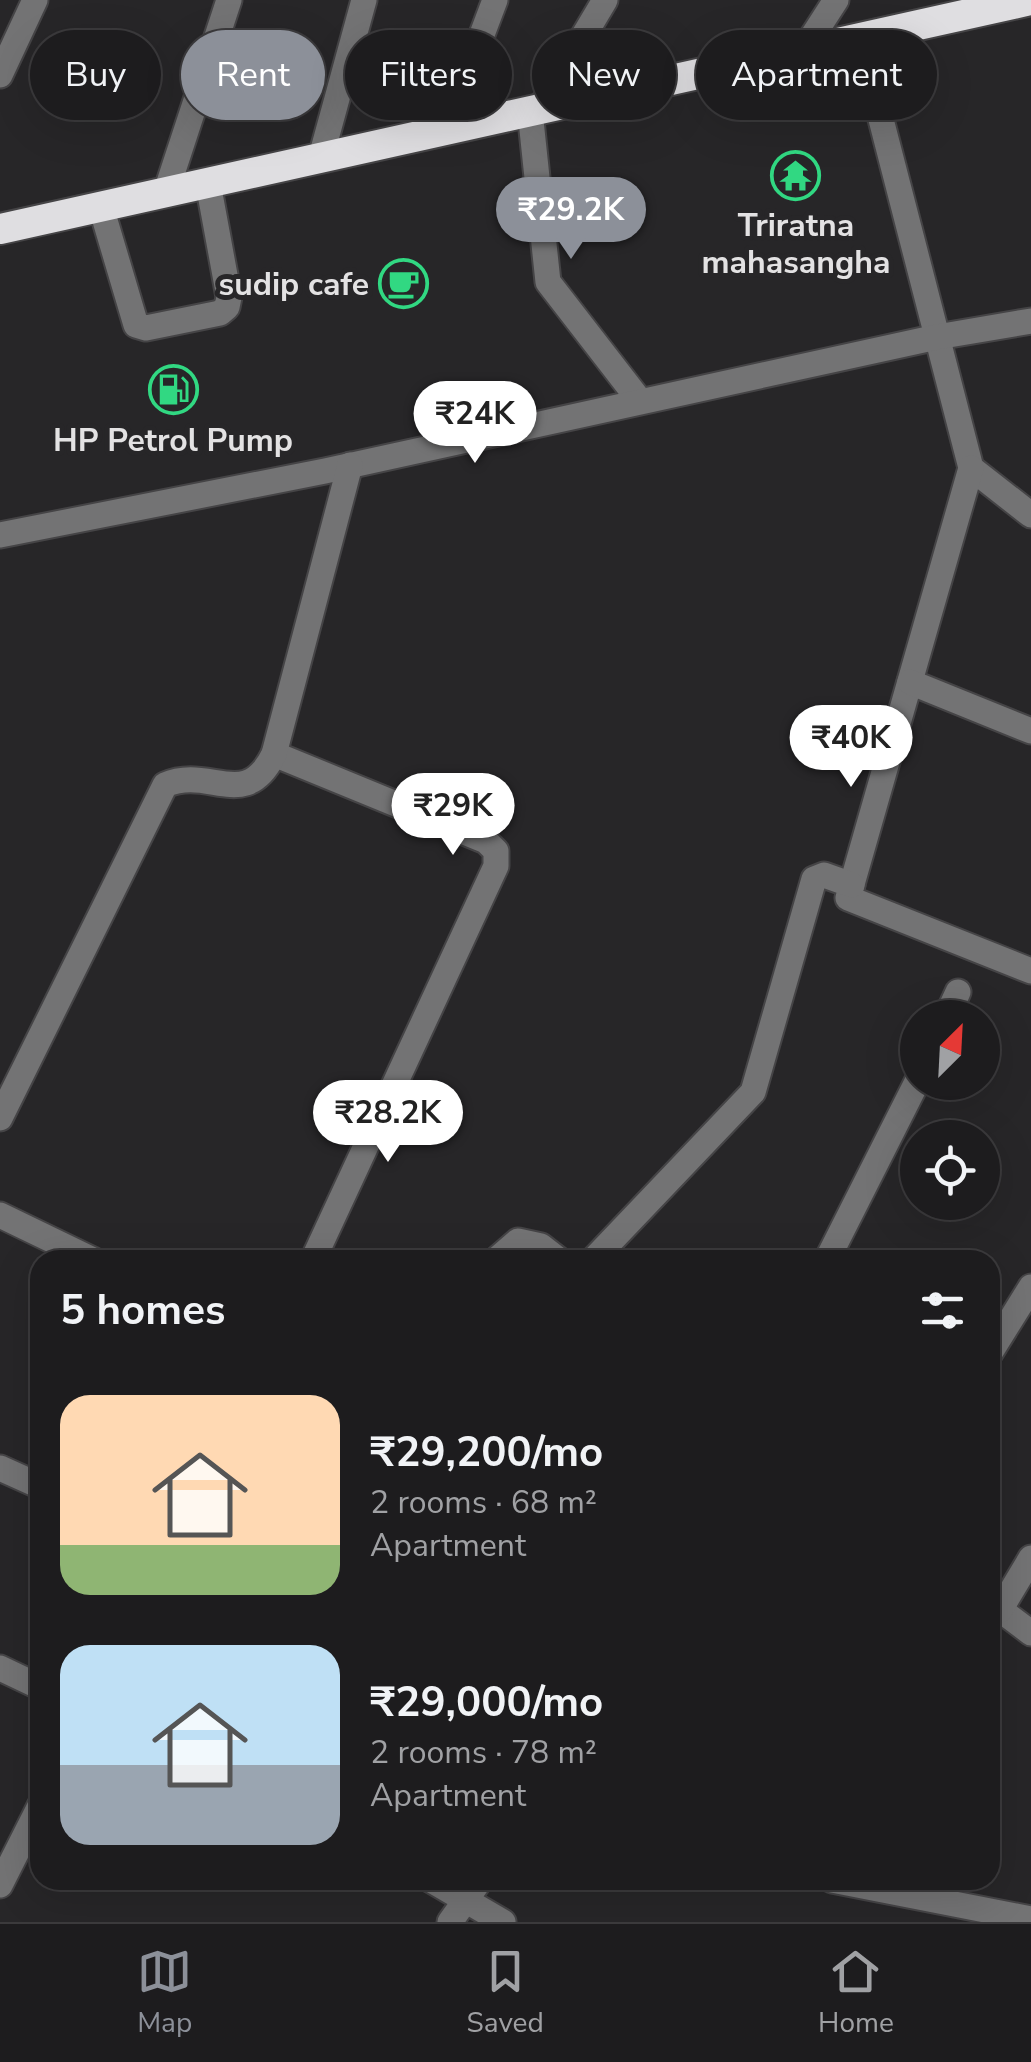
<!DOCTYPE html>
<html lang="en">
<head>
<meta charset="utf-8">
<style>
	:root { --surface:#1d1c1e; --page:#252527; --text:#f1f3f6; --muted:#a0a1a4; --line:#3b3a3c; --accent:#8c9099 }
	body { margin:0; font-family:"Nunito Sans",sans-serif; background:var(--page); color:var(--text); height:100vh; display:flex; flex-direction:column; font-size:38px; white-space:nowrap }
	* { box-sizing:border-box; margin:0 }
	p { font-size:32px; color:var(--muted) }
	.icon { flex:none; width:55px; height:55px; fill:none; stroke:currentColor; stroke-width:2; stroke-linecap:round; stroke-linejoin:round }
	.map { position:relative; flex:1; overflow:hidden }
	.side { position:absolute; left:30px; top:1250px; width:970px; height:640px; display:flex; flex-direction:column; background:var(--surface); border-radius:30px; box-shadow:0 10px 40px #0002,0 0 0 2px var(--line) }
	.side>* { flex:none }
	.top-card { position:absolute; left:30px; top:30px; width:972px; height:90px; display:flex; gap:20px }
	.needle { width:65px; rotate:24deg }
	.buttons { position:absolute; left:900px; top:1000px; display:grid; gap:20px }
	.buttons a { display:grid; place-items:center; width:100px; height:100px; border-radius:50%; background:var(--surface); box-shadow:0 10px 40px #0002,0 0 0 2px var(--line); font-size:50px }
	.price { position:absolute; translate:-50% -85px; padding:0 22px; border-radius:35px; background:#fff; color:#222; font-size:32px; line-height:65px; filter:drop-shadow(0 2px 5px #0008) }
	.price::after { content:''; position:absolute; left:50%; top:60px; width:30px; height:22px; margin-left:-15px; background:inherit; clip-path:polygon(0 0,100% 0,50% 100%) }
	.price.selected { background:var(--accent); color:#fff }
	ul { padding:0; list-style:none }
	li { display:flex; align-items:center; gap:30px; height:250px; padding:0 30px }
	li span { display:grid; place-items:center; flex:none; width:280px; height:200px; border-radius:30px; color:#555 }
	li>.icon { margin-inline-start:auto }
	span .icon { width:120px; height:120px; fill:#fffc; stroke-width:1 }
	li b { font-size:42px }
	h2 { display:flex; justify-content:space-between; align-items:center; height:120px; padding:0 30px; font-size:42px }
	.chip { padding:0 35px; border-radius:45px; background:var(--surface); box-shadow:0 10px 40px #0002,0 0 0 2px var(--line); font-size:35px; line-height:90px }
	.chip.selected { background:var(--accent); color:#fff }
	.menu { display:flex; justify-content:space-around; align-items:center; height:140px; border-top:2px solid var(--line); background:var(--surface); font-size:28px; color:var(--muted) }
	.menu a { display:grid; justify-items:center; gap:5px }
	.menu .selected { color:var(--accent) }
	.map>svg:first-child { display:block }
</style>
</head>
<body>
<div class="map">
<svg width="1031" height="1922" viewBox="0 0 1031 1922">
	<rect width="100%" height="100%" fill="#272628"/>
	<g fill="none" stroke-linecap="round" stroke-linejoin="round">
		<defs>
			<g id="minor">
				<polyline points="860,38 971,468 1031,515"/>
				<polyline points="803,51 836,0"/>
				<polyline points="0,75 35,0"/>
				<polyline points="540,109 605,0"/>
				<polyline points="530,111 548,282 640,401"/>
				<polyline points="446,130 495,0"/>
				<polyline points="321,157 364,0"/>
				<polyline points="166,192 229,0"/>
				<polyline points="101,207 136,325 146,328 220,313 227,307 229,297 208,183"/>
				<polyline points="971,468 848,898 1031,971"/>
				<polyline points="0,535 325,471 937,337 1031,321"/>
				<polyline points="910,682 1031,731"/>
				<polyline points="274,754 486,841 496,851 496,866 313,1260"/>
				<polyline points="946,1018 958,992"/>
				<path d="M0,1118L165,785C210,765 245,813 274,754L350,465"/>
				<polyline points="0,1215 93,1260"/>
				<polyline points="496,1260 518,1241 541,1246 559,1260"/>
				<polyline points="593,1260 753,1092 814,879 824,875 852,885"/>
				<polyline points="827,1260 918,1080"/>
				<polyline points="990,1353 1031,1287"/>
				<polyline points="0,1468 40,1486"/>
				<polyline points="990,1602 1031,1633"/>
				<polyline points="1000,1610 1031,1558"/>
				<polyline points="0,1668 40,1687"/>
				<polyline points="431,1880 503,1922"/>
				<polyline points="832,1880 1031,1919"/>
				<polyline points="0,1885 40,1806"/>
				<polyline points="450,1922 480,1880"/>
			</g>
			<polyline id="highway" points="0,229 1031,0"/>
		</defs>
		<use href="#minor" stroke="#454446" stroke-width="29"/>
		<use href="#highway" stroke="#454446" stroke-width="34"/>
		<use href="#minor" stroke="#737374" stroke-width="25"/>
		<use href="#highway" stroke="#dfdee1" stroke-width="30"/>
	</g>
	<defs>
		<symbol id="temple-ring" viewBox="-11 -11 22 22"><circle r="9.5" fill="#272628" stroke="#31d882" stroke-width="1.5"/><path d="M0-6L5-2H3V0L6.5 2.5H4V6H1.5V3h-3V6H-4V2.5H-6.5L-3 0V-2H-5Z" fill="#31d882"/></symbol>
		<symbol id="cafe-ring" viewBox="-11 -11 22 22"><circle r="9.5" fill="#272628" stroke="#31d882" stroke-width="1.5"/><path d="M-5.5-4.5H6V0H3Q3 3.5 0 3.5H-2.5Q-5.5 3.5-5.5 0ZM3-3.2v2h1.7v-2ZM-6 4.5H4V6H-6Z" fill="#31d882"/></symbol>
		<symbol id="fuel-ring" viewBox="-11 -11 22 22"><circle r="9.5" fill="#272628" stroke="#31d882" stroke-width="1.5"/><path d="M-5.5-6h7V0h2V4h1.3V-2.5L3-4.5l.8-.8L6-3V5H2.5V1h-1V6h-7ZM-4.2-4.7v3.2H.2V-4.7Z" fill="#31d882"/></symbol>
	</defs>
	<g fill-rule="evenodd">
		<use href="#temple-ring" x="768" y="148" width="55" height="55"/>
		<use href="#cafe-ring" x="376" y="256" width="55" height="55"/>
		<use href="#fuel-ring" x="146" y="362" width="55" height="55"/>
	</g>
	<g text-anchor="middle" stroke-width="10" stroke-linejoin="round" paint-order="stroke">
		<g font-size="32" font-weight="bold" fill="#e3e2e3" stroke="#272628">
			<text x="796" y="236">Triratna<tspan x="796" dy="37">mahasangha</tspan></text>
			<text x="369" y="295" text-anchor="end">sudip cafe</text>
			<text x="173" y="451">HP Petrol Pump</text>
		</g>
	</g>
</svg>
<div class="buttons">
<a><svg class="needle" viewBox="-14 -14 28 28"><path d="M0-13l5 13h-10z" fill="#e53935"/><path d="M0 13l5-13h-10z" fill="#a0a1a4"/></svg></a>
<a><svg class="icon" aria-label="locate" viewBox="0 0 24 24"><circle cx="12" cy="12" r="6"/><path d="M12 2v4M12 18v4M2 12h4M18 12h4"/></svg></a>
</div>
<b class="price selected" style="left:571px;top:262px">₹29.2K</b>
<b class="price" style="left:475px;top:466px">₹24K</b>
<b class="price" style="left:851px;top:790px">₹40K</b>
<b class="price" style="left:453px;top:858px">₹29K</b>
<b class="price" style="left:388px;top:1165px">₹28.2K</b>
<div class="top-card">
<a class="chip">Buy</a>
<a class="chip selected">Rent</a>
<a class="chip">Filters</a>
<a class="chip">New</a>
<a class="chip">Apartment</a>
</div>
<section class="side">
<h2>5 homes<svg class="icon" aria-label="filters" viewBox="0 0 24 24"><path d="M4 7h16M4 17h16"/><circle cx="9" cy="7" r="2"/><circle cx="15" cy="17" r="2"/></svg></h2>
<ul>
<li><span style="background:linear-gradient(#ffd9b3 75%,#8fb573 0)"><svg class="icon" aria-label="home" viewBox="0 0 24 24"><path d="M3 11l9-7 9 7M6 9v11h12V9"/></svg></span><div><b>₹29,200/mo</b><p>2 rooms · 68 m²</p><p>Apartment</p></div></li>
<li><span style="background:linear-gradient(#bfe0f5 60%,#9aa5b1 0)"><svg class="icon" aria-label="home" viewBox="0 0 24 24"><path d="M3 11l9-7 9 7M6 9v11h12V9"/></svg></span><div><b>₹29,000/mo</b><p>2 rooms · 78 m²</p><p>Apartment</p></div></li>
</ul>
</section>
</div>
<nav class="menu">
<a class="selected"><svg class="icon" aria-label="map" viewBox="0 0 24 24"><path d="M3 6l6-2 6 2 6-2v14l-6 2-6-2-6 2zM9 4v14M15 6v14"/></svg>Map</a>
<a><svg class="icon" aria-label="saved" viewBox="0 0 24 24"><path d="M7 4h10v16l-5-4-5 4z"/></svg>Saved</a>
<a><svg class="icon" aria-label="home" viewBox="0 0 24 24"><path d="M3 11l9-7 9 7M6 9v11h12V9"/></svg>Home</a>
</nav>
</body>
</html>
